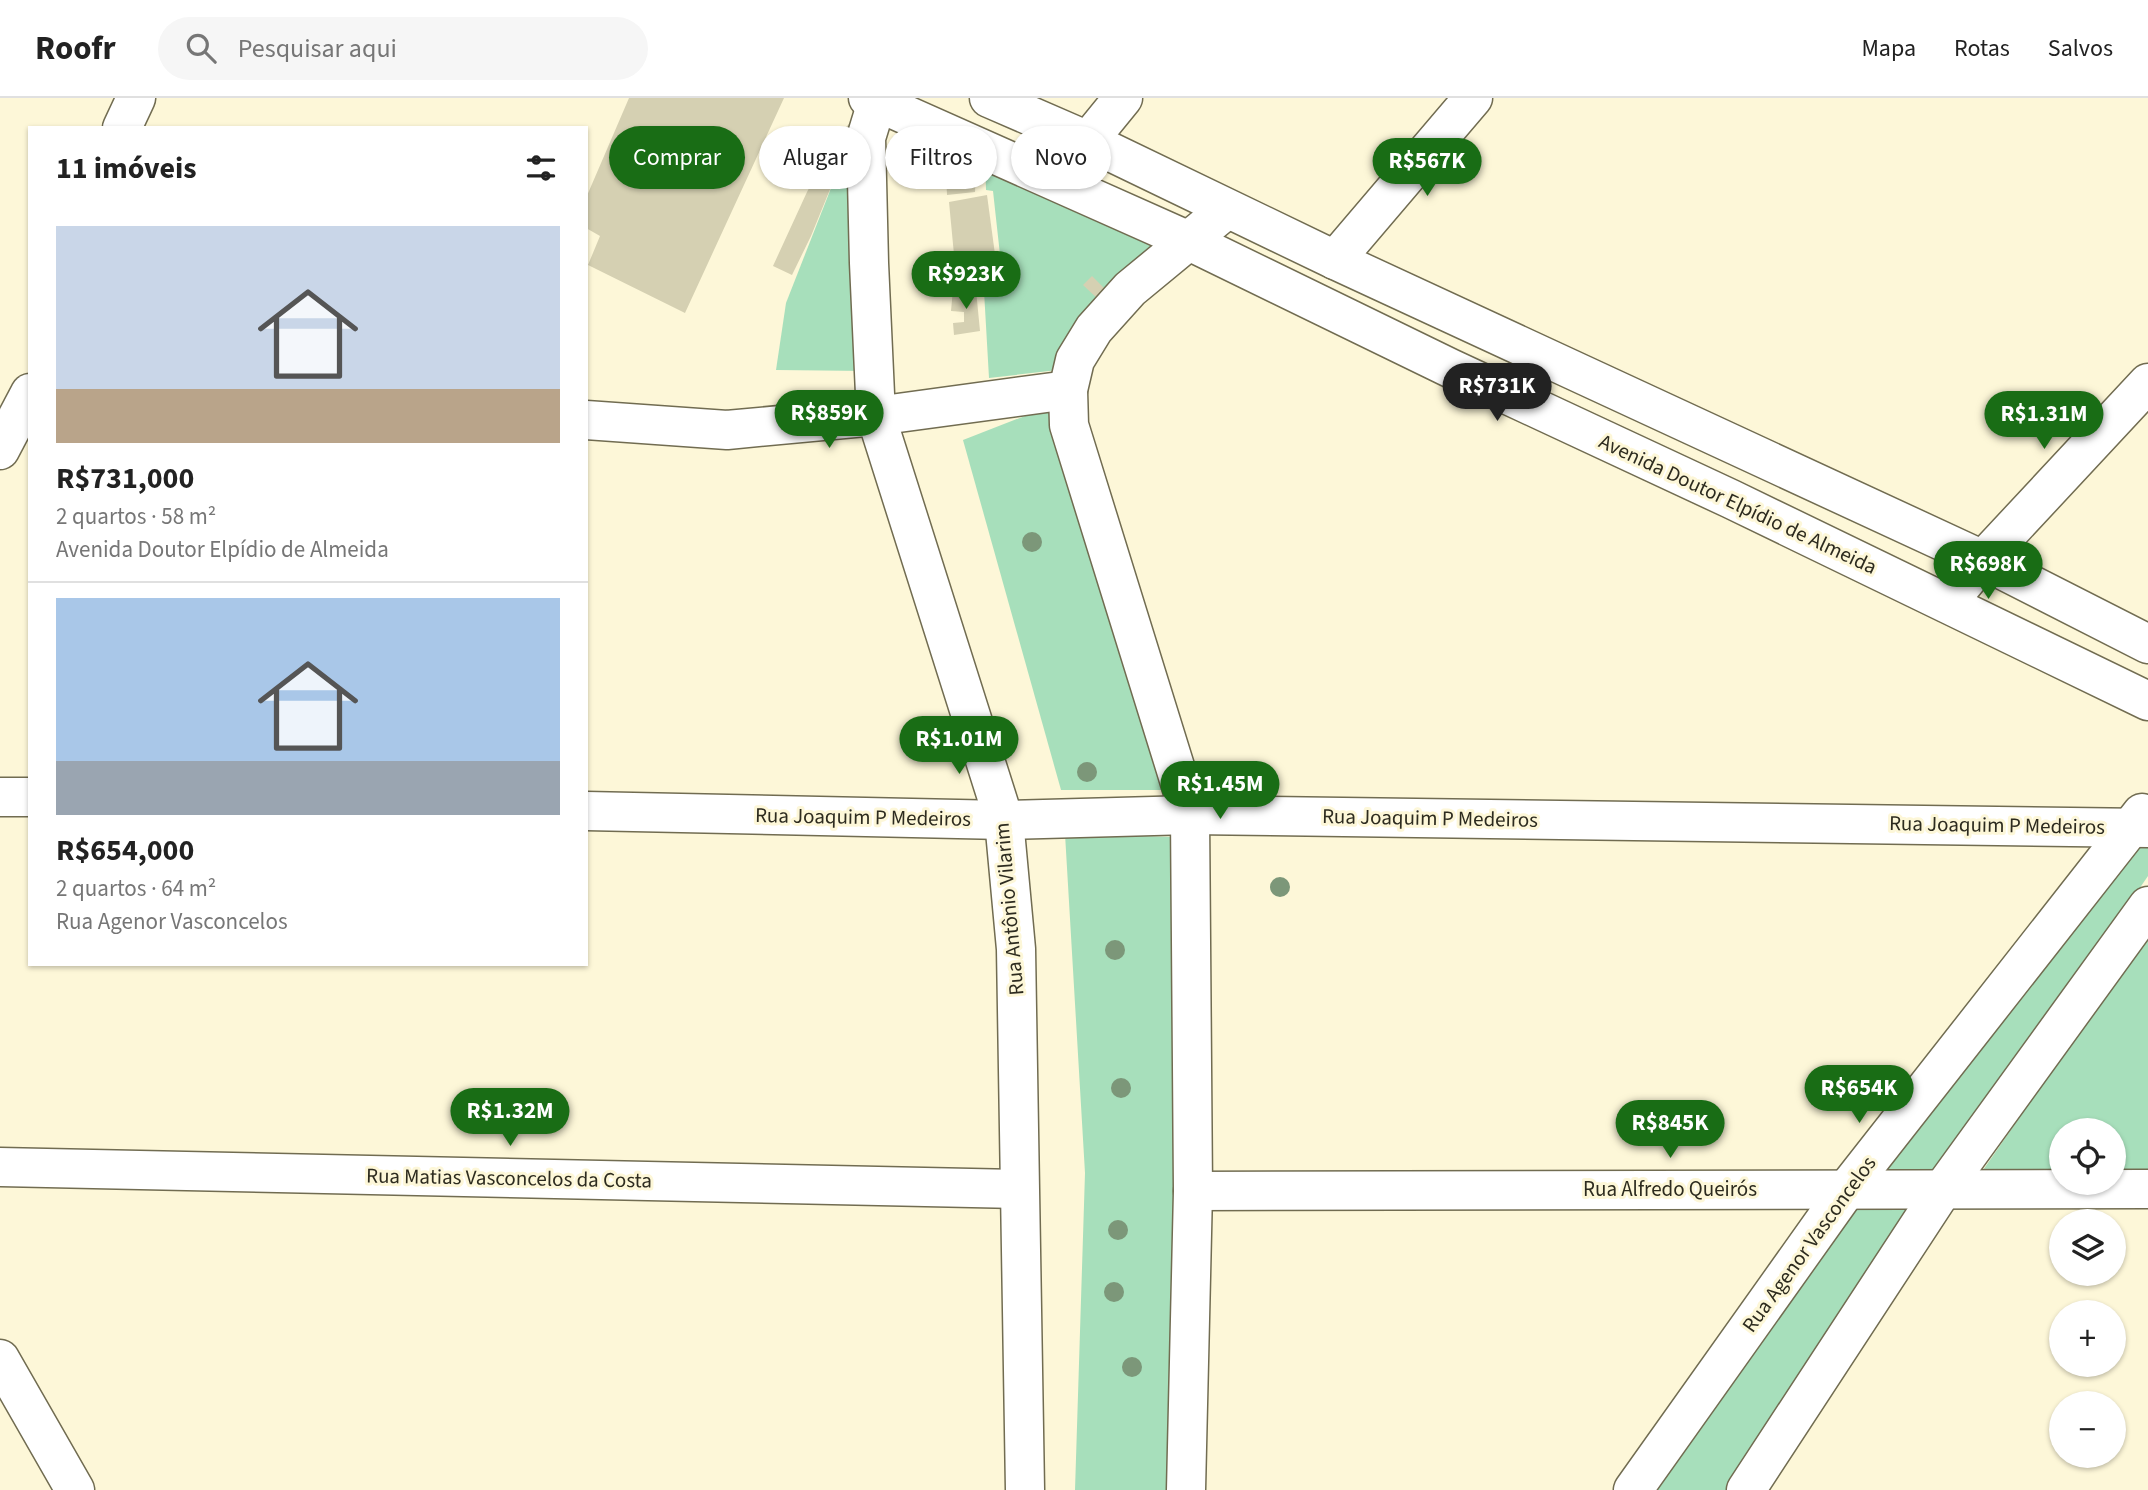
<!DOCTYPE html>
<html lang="pt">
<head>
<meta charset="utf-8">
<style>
	:root { --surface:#fff; --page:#f6f6f6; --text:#222; --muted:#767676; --line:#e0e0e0; --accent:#196d15 }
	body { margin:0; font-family:"Source Sans 3",sans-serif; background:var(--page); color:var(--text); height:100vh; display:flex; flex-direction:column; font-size:26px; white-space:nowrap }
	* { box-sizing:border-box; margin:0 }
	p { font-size:23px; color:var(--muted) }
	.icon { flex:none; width:38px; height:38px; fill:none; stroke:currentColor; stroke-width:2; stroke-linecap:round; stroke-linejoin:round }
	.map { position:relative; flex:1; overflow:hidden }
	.side { position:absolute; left:28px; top:28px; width:560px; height:840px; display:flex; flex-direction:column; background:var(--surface); border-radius:0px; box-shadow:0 2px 5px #0004 }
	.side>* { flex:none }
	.top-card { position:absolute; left:609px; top:28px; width:665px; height:63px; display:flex; gap:14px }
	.fabs { position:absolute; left:2049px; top:1020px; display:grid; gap:14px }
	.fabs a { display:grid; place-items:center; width:77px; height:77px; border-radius:50%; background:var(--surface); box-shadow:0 2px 5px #0004; font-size:35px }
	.price { position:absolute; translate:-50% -60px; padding:0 16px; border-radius:24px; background:var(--accent); color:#fff; font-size:23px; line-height:46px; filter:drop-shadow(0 2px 4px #0008) }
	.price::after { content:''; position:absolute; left:50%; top:42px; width:21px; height:16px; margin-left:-10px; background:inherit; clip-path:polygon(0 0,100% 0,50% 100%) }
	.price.selected { background:#222; color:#fff }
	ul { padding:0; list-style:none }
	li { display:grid; align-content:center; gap:14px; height:371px; padding:0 28px }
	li+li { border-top:2px solid var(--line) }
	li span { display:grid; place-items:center; height:217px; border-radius:0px; color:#555 }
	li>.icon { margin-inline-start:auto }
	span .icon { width:126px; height:126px; fill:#fffc; stroke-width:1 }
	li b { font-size:30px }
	h2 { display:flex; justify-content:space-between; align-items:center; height:84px; padding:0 28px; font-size:30px }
	.tag { padding:0 24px; border-radius:32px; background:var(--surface); box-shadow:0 2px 5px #0004; font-size:24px; line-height:63px }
	.tag.selected { background:var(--accent); color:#fff }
	header { display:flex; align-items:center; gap:42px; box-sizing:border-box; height:98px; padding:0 35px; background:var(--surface); border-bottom:2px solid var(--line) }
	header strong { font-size:33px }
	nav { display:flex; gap:38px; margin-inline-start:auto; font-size:24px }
	.search { width:490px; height:63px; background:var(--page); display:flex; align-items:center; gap:18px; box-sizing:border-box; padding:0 24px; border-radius:38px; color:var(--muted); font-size:26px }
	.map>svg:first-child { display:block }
</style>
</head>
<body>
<header>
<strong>Roofr</strong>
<div class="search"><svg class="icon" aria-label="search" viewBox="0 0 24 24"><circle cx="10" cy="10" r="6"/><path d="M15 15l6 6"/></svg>Pesquisar aqui</div>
<nav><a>Mapa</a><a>Rotas</a><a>Salvos</a></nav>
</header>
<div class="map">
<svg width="2148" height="1392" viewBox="0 0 2148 1392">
	<rect width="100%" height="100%" fill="#fdf7d8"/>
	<g fill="#a7dfbb">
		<polygon points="862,55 867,273 776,272 786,205 844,57"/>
		<polygon points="985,60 1174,144 1058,272 989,280 984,193 1004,193 993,93 986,92"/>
		<polygon points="1053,307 1174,692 1061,692 963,342"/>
		<polygon points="1065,736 1178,739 1174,1392 1075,1392 1085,1075"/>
		<polygon points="2129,738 2148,744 2148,778 1942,1079 1874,1079"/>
		<polygon points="2148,834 2148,1078 2114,1077 2114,1032 2062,1032 2061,1076 1981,1075"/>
		<polygon points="1855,1099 1918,1109 1731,1392 1646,1392"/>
	</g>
	<g fill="#d5d0b2">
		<polygon points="629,0 784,0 685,215 588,167 600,138 586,130 586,100"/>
		<polygon points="849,26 861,39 862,55 844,57 811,138 792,177 773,168 807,94 836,39"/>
		<polygon points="976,74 975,94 947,97 946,75"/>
		<polygon points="987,97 999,186 957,188 949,104"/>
		<polygon points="1092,178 1108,194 1100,203 1083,187"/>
		<polygon points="953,191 976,192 980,233 954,237 953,225 964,224 964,214 951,213"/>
	</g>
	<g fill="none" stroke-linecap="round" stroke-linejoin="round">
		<defs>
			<g id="minor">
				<polyline points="880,0 877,4 866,40 869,165 876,318 1004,722 1016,851 1025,1392"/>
				<polyline points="122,30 136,0"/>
				<polyline points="1088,43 1123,0"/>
				<polyline points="1335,162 1473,0"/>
				<polyline points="586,322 727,332 876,318 1068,292"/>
				<polyline points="0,352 30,295"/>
				<polyline points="1947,505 1983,462 2148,285"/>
				<polyline points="0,699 30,699"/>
				<polyline points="586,713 1004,722 1190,717 2148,730"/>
				<polyline points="0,1069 1019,1091"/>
				<polyline points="1193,1093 2148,1091"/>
				<polyline points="0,1261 75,1392"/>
				<polyline points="1186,1392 1193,1093 1190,717 1069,327 1068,292 1075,262 1094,231 1130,191 1227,111"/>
				<polyline points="1633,1392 1847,1091 2142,715"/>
				<polyline points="1746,1392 1943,1091 2148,808"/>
			</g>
			<g id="major">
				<polyline points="868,0 1187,142 1450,270 1731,401 2148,603"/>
				<polyline points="989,0 1088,43 1335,162 1983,462 2148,546"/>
			</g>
		</defs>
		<use href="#minor" stroke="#716c51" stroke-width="41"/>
		<use href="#major" stroke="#716c51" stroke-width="41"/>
		<use href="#minor" stroke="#fff" stroke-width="38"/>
		<use href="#major" stroke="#fff" stroke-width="38"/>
	</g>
	<g fill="#7c9779">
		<circle cx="1032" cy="444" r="10"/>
		<circle cx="1087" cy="674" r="10"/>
		<circle cx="1280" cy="789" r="10"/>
		<circle cx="1115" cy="852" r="10"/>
		<circle cx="1121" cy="990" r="10"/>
		<circle cx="1118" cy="1132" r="10"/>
		<circle cx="1114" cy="1194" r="10"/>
		<circle cx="1132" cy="1269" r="10"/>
	</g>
	<g text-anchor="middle" stroke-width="6" stroke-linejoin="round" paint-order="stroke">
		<g font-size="21" fill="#2d2b1f" stroke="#fdf7d8">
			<text transform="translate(1738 406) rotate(25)" y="7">Avenida Doutor Elpídio de Almeida</text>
			<text transform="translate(863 719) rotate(1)" y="7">Rua Joaquim P Medeiros</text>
			<text transform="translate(1430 720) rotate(1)" y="7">Rua Joaquim P Medeiros</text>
			<text transform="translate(1997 727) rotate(1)" y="7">Rua Joaquim P Medeiros</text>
			<text transform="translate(1009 811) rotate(-95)" y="7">Rua Antônio Vilarim</text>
			<text transform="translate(509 1080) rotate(1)" y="7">Rua Matias Vasconcelos da Costa</text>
			<text x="1670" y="1098">Rua Alfredo Queirós</text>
			<text transform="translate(1809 1146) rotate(-54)" y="7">Rua Agenor Vasconcelos</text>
		</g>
	</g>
</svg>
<div class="fabs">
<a><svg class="icon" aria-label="locate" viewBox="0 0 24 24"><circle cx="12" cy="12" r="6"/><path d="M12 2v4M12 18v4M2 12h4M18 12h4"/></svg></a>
<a><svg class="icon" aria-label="layers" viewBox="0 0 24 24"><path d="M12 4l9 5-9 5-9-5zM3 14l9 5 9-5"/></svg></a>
<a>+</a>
<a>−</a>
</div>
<b class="price" style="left:1427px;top:100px">R$567K</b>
<b class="price" style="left:966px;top:213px">R$923K</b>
<b class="price selected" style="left:1497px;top:325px">R$731K</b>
<b class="price" style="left:829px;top:352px">R$859K</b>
<b class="price" style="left:2044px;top:353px">R$1.31M</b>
<b class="price" style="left:1988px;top:503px">R$698K</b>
<b class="price" style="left:959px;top:678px">R$1.01M</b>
<b class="price" style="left:1220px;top:723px">R$1.45M</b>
<b class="price" style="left:1859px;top:1027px">R$654K</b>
<b class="price" style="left:510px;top:1050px">R$1.32M</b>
<b class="price" style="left:1670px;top:1062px">R$845K</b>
<div class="top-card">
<a class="tag selected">Comprar</a>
<a class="tag">Alugar</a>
<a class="tag">Filtros</a>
<a class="tag">Novo</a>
</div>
<section class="side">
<h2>11 imóveis<svg class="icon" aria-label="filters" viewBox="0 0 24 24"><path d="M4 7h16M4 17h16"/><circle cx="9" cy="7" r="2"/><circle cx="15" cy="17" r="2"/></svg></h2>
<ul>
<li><span style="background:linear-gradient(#c9d6e8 75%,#b9a48a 0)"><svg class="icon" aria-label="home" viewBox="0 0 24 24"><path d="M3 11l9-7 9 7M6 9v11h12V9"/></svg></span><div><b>R$731,000</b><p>2 quartos · 58 m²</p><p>Avenida Doutor Elpídio de Almeida</p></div></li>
<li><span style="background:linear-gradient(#a9c7e8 75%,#9aa5b1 0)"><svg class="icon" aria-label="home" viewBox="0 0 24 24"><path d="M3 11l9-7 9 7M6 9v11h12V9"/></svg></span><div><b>R$654,000</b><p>2 quartos · 64 m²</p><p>Rua Agenor Vasconcelos</p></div></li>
</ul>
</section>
</div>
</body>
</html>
